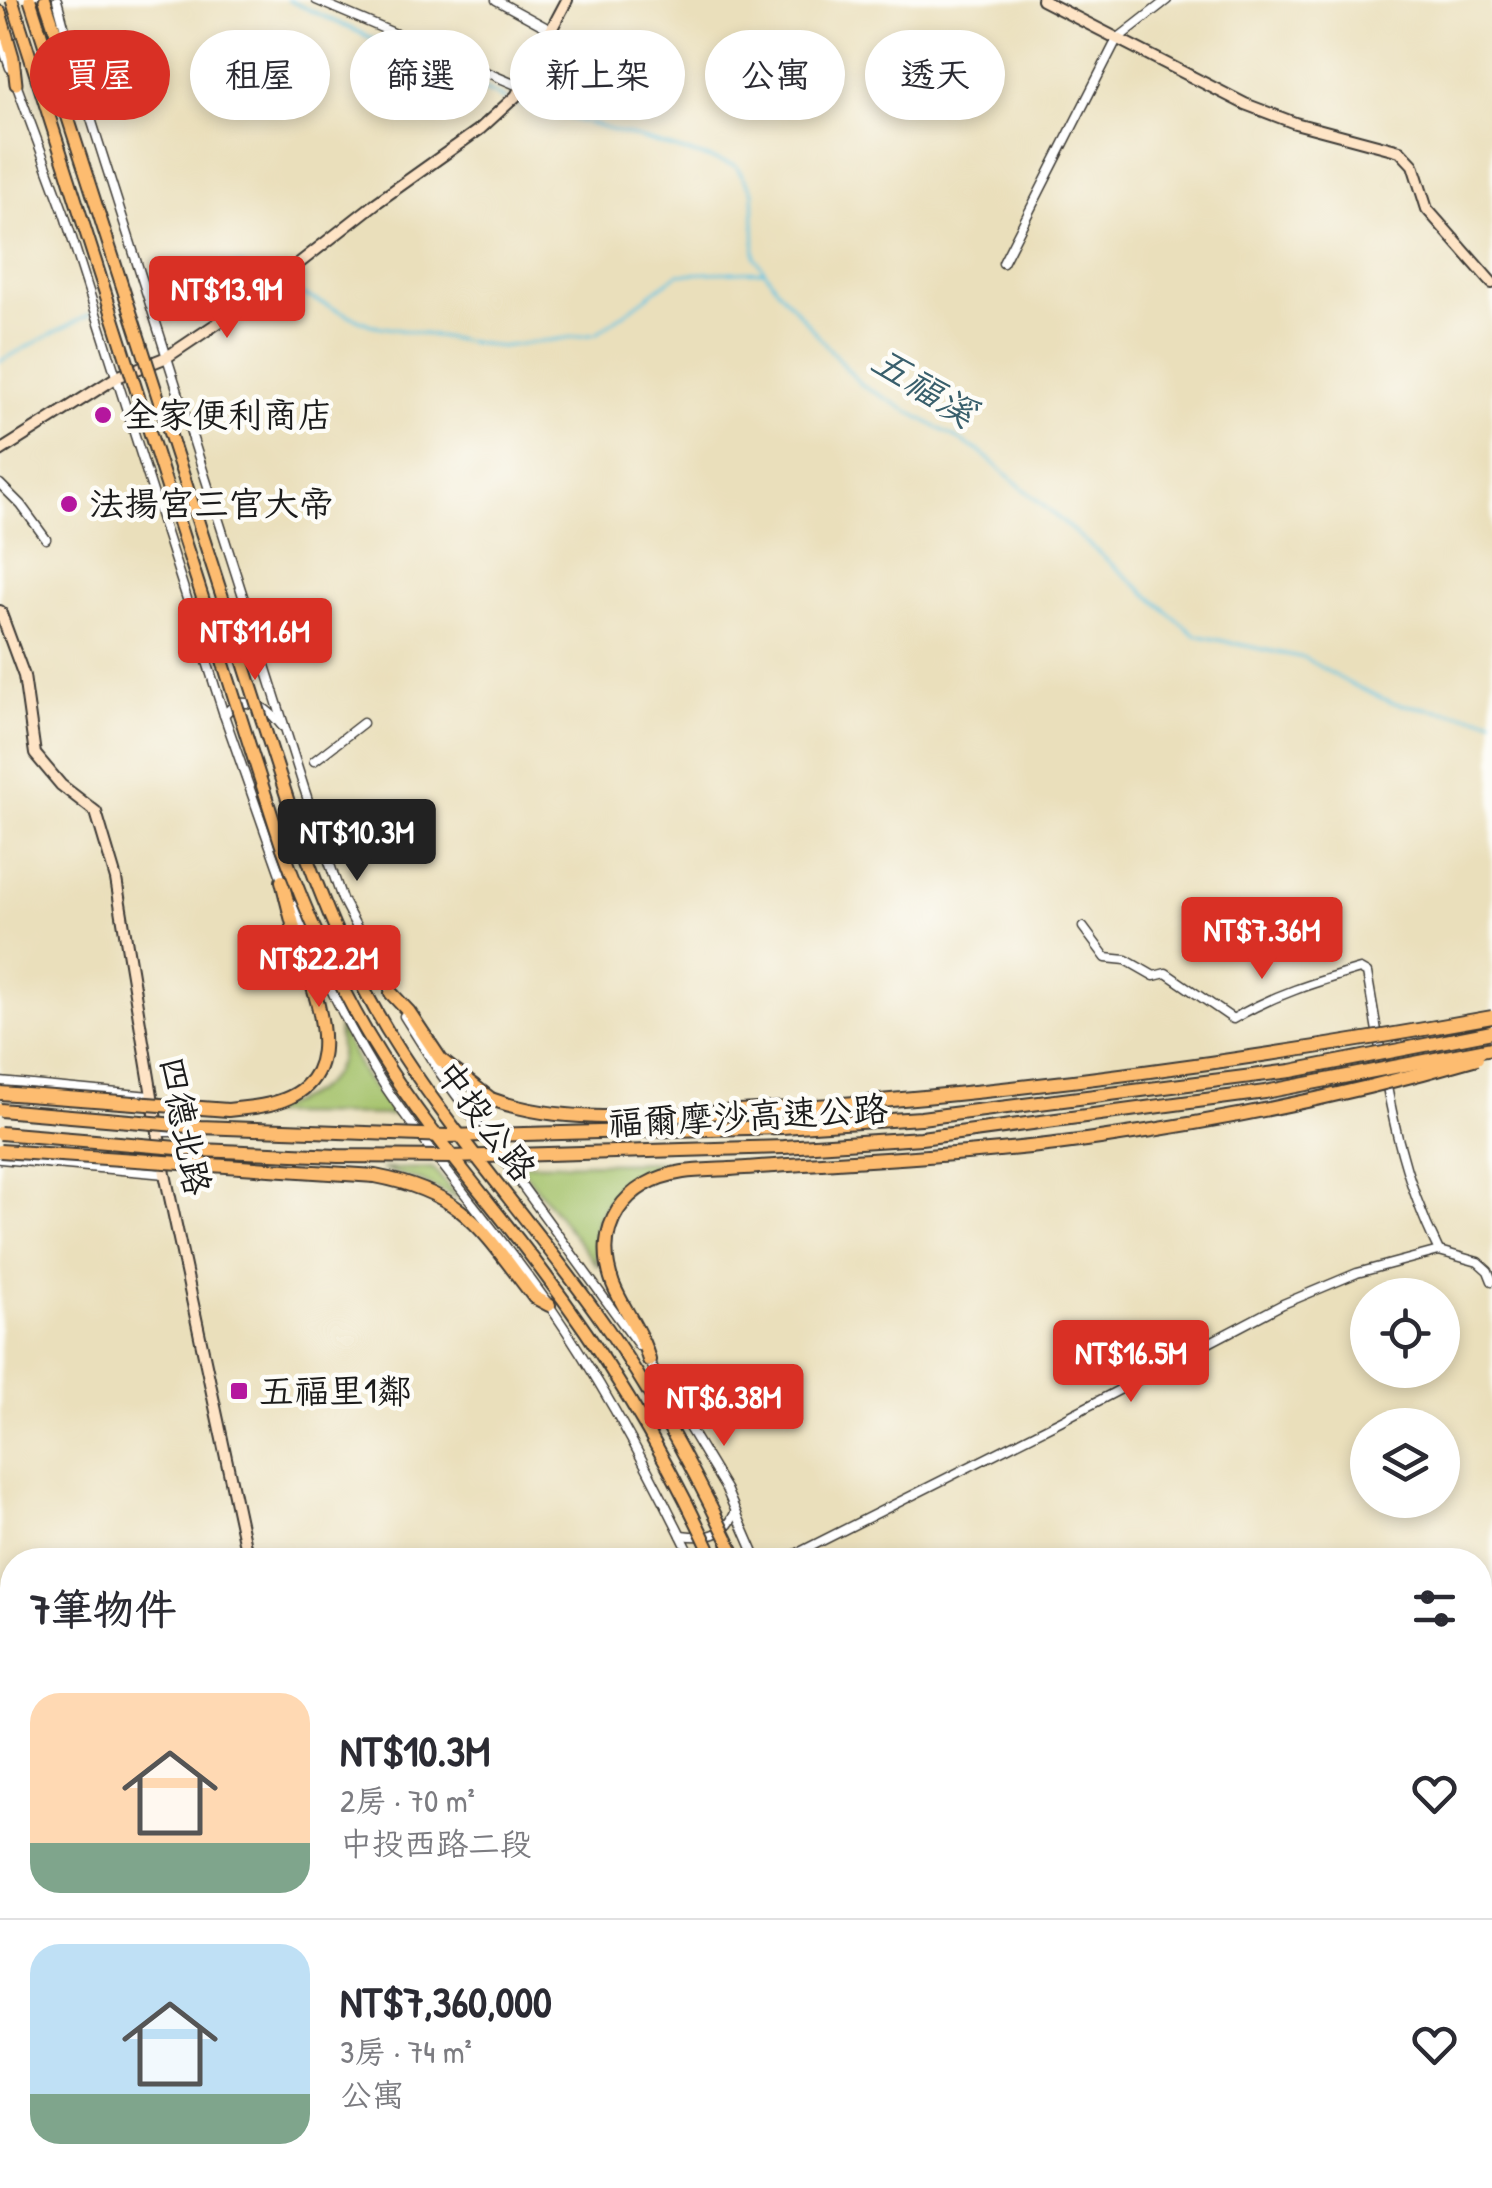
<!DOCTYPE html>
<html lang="zh-TW">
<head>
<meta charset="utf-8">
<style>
	:root { --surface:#fff; --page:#f2f2f3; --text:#2b2b33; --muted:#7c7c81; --line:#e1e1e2; --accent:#d93025 }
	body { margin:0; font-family:"Patrick Hand","LXGW WenKai TC",sans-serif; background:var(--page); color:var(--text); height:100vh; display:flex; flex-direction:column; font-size:38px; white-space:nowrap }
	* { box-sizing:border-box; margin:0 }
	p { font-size:32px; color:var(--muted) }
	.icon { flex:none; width:55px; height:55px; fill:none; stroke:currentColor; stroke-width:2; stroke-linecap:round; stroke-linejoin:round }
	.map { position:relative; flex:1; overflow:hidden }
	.sheet { position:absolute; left:0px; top:1548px; width:1492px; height:642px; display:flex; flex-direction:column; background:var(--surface); border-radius:40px 40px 0 0; box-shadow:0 5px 15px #0003 }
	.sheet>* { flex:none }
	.guide { position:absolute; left:30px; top:30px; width:1432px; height:90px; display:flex; gap:20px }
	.fabs { position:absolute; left:1350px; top:1278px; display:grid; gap:20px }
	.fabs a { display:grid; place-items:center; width:110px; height:110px; border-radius:50%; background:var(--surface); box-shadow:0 5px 15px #0003; font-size:50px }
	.price { position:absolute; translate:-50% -85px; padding:0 22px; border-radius:10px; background:var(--accent); color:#fff; font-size:32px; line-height:65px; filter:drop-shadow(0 2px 5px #0008) }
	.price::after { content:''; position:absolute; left:50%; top:60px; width:30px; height:22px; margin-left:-15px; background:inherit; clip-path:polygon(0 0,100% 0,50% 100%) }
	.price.current { background:#222; color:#fff }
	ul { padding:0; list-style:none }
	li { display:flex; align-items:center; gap:30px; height:250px; padding:0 30px }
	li+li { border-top:2px solid var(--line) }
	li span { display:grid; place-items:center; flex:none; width:280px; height:200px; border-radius:30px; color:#555 }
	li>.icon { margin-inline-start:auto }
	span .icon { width:120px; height:120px; fill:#fffc; stroke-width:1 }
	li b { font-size:42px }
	h2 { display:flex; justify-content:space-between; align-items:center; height:120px; padding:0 30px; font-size:42px }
	.tag { padding:0 35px; border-radius:45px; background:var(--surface); box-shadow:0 5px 15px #0003; font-size:35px; line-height:90px }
	.tag.current { background:var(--accent); color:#fff }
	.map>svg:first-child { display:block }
</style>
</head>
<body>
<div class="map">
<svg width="1492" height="2188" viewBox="0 0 1492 2188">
	<rect width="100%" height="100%" fill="#fdfcf7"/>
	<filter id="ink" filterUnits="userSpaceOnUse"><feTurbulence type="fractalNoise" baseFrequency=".01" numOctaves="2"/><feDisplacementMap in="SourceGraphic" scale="20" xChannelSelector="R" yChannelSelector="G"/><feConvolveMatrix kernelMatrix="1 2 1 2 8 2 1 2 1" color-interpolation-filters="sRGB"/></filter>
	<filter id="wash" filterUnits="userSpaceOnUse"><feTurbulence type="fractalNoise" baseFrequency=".0048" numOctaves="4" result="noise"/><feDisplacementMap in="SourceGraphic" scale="40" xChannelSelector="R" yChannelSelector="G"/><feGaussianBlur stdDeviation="2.25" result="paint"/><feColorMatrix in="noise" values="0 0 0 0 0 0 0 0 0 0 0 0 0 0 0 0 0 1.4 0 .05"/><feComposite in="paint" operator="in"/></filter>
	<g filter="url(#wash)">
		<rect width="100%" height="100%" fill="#eadfbb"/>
		<g fill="#a3c168" stroke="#606e42" stroke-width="2.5">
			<path d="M338,1025L364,1076L394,1115L258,1114C286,1106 334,1092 340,1057C341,1047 338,1035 338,1025Z"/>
			<path d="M677,1162C623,1177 583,1205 598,1267L518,1164Z"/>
			<polygon points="433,1168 458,1199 419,1180 381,1169"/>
		</g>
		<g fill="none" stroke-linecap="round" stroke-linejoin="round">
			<g stroke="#65c4e3" stroke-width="2.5">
				<polyline points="288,0 505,99"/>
				<polyline points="517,103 736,166 753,192 755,257 775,286 860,384 979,451 1195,635 1304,658 1350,684 1393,703 1492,719"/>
				<polyline points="148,284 181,267 242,265 272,280"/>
				<polyline points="279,284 371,325 500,347 596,334 678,274 764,271"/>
				<polyline points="0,361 92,313"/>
				<polyline points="0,1722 12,1731"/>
				<polyline points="78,2178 78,2188"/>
			</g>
		</g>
	</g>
	<g filter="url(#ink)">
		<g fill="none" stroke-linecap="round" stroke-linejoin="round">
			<defs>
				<g id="street">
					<polyline points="57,0 79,81 312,813 342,899 392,995"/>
					<polyline points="316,0 521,87"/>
					<polyline points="496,0 551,30"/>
					<polyline points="0,39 10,68"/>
					<polyline points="15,81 64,213 224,715 283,883"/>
					<polyline points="1003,263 1117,39 1167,0"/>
					<polyline points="0,484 21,505 46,539"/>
					<path d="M224,715L236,703C259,701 269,710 282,726"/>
					<polyline points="314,761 363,723"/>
					<path d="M293,905C320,968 348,1030 386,1088C437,1164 499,1232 551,1308C606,1388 651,1473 693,1560"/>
					<path d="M1083,927L1106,958L1126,960L1154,976L1166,973L1233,1019C1273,995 1316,982 1360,969L1367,973C1385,1072 1393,1159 1439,1251"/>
					<polyline points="404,1016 440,1073 639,1346"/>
					<polyline points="0,1082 150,1096"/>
					<polyline points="157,1132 175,1132"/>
					<polyline points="0,1159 165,1174"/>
					<polyline points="647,1358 726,1489 757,1560"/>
					<path d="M681,1535C706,1538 724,1538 735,1513"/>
					<polyline points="784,1560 1060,1421 1283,1304 1357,1273 1439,1251 1478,1262 1488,1271 1492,1281"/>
					<polyline points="0,1609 12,1631"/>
					<polyline points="0,2125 12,2122"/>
					<polyline points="855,2178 856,2188"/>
					<polyline points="907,2178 908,2188"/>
					<polyline points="92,2188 93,2178"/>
				</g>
				<g id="secondary">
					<polyline points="1042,0 1245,104 1295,123 1400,151 1413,165 1427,209 1492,283"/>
					<polyline points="0,451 117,377 167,357 252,300 376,203 480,129 516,96 567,0"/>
					<polyline points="0,611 24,676 35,754 61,785 96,812 116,879 165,1174 248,1560"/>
					<polyline points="1480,1798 1492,1794"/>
					<polyline points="0,1932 12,1936"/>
					<polyline points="434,2178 456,2188"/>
					<polyline points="1067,2178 1104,2188"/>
					<polyline points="643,2188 653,2178"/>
				</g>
				<g id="primary">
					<polyline points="45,0 65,60 79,81"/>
					<polyline points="0,12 13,57 16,84"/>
					<polyline points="867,2178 868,2188"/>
					<polyline points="888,2178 889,2188"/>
				</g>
				<g id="highway">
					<polyline points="391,993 409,1012 441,1060 491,1099"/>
					<path d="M254,1107C358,1093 320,1009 298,942C292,922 287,901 282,881"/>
					<path d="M375,1176C465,1193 482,1230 534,1297L549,1305"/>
					<path d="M649,1360C642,1332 624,1311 613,1284C592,1227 624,1181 683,1172C698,1170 714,1170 730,1169"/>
				</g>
			</defs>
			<use href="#street" stroke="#3b3934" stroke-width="11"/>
			<use href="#secondary" stroke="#3b3934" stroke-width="14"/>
			<use href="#primary" stroke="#3b3934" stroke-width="15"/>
			<use href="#highway" stroke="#3b3934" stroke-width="16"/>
			<use href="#street" stroke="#fff" stroke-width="8"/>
			<use href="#secondary" stroke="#fee4c6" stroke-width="10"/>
			<use href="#primary" stroke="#fdbc70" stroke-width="11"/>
			<use href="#highway" stroke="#fdbc70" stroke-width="12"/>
			<defs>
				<g id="primary-bridge">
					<path d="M12,0L281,844C308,918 339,990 381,1056C427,1131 487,1197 540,1268C609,1359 667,1456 714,1560"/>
					<path d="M30,0L301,841C328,916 358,987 402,1054C464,1149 542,1234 607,1328C658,1401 699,1479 737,1560"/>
				</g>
				<g id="highway-bridge">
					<polyline points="0,1093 228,1110 254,1107"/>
					<path d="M491,1099C566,1127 661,1115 739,1111C992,1097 1243,1062 1492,1017"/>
					<polyline points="0,1110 200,1127 448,1136 782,1127 921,1118 1291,1071 1492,1032"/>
					<polyline points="0,1133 201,1150 338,1156 451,1157 784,1147 921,1138 1265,1092 1492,1048"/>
					<polyline points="0,1151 375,1176"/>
					<path d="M730,1169C855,1160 982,1156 1107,1137C1231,1119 1357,1093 1477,1058"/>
				</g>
			</defs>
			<use href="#primary-bridge" stroke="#3b3934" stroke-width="15" stroke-linecap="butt"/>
			<use href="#highway-bridge" stroke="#3b3934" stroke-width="16" stroke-linecap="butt"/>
			<use href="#primary-bridge" stroke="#fdbc70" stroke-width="11"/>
			<use href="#highway-bridge" stroke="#fdbc70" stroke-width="12"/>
		</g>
	</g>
	<g fill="#b5179e" stroke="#fdfcf7" stroke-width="4">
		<circle cx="103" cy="415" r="10"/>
		<circle cx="69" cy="504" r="10"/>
		<rect x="229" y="1381" width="20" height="20" rx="5"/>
	</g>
	<g text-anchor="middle" stroke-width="9" stroke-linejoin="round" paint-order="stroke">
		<g font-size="35" fill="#1c1c1c" stroke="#fdfcf7" text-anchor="start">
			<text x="123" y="427">全家便利商店</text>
			<text x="89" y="516">法揚宮三官大帝</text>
			<text x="259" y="1403">五福里1鄰</text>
		</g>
		<g font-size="35" fill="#1c1c1c" stroke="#fdfcf7">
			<text transform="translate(748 1116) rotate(-3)" y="12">福爾摩沙高速公路</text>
			<text transform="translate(486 1121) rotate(53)" y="12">中投公路</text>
			<text transform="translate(185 1126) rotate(79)" y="12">四德北路</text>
		</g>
		<g font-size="38" font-style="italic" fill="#395f6c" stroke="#fdfcf7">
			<text transform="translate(924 387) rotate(32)" y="13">五福溪</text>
		</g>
	</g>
</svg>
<div class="fabs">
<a><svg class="icon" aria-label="locate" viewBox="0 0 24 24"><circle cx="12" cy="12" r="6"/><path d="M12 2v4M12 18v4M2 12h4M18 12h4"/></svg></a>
<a><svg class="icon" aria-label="layers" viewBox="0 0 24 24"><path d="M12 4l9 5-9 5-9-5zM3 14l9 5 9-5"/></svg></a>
</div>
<b class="price" style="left:227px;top:341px">NT$13.9M</b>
<b class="price" style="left:255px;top:683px">NT$11.6M</b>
<b class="price current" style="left:357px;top:884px">NT$10.3M</b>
<b class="price" style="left:1262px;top:982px">NT$7.36M</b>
<b class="price" style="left:319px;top:1010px">NT$22.2M</b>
<b class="price" style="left:1131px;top:1405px">NT$16.5M</b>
<b class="price" style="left:724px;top:1449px">NT$6.38M</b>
<div class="guide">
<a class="tag current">買屋</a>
<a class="tag">租屋</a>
<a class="tag">篩選</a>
<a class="tag">新上架</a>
<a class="tag">公寓</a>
<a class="tag">透天</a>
</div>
<section class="sheet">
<h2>7筆物件<svg class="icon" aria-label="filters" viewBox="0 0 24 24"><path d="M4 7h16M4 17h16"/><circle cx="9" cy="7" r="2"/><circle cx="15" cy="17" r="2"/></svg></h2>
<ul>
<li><span style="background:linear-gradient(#ffd9b3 75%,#7fa58c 0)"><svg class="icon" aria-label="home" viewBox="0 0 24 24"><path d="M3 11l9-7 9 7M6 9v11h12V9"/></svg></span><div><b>NT$10.3M</b><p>2房 · 70 m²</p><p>中投西路二段</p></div><svg class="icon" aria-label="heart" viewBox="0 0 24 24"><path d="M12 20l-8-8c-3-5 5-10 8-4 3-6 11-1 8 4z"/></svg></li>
<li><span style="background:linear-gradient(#bfe0f5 75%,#7fa58c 0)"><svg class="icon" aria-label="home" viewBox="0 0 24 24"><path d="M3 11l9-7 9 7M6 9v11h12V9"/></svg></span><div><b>NT$7,360,000</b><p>3房 · 74 m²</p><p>公寓</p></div><svg class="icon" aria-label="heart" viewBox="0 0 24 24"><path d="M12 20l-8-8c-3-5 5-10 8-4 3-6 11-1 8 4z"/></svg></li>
</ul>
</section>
</div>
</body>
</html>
